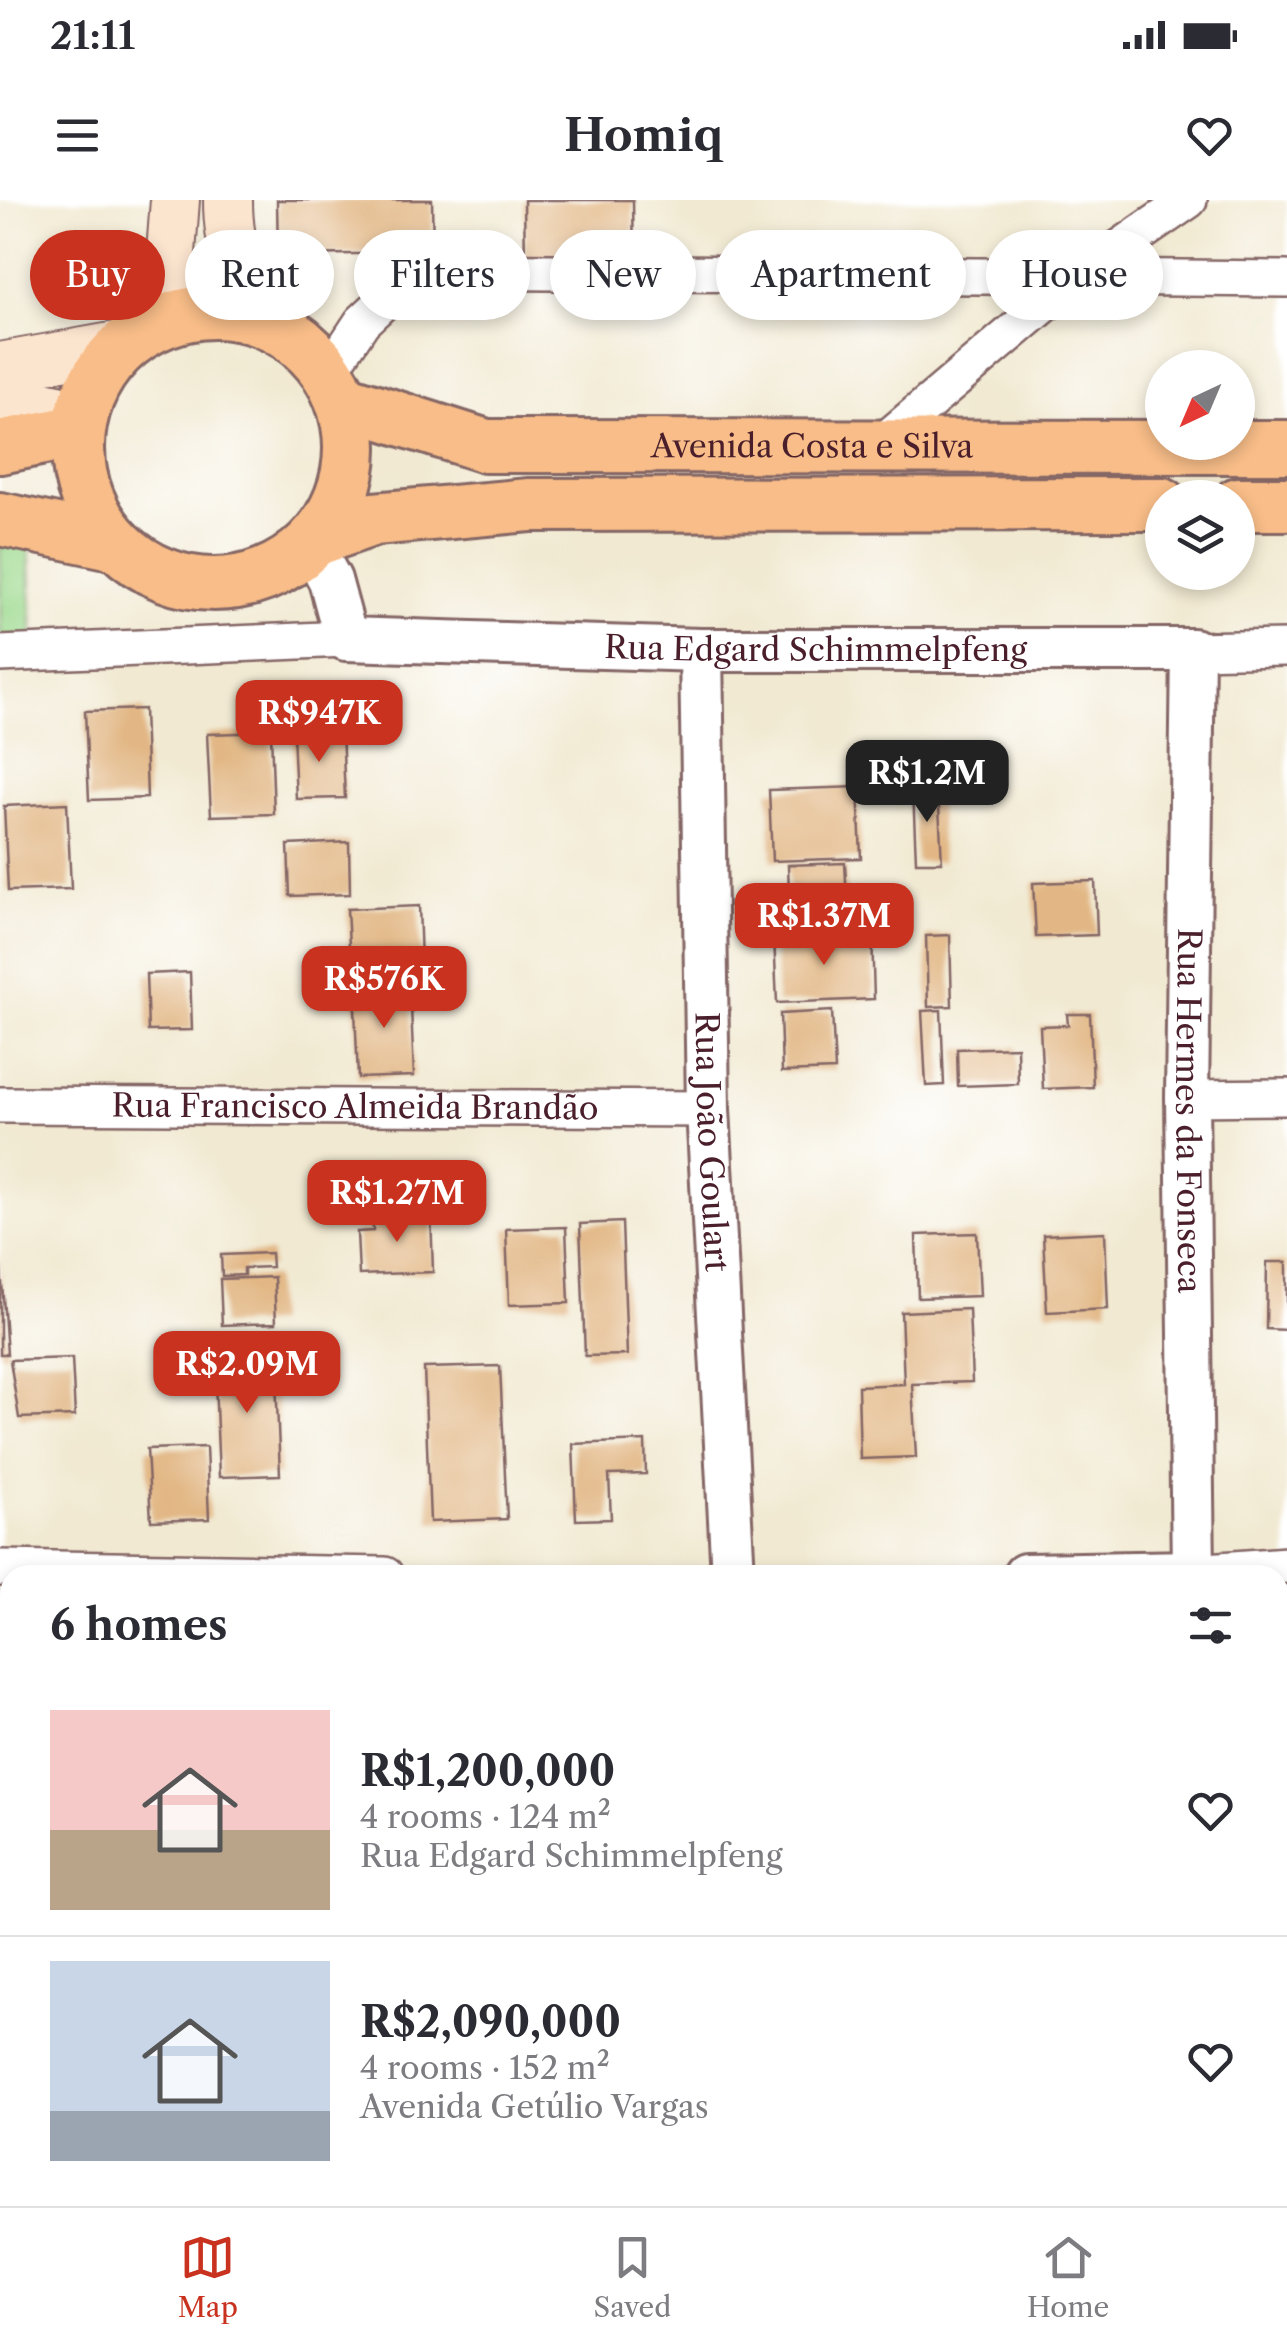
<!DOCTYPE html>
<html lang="en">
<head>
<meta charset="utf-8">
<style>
	:root { --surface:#fff; --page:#f7f7f7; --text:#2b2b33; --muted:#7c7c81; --line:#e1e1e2; --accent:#c8321e }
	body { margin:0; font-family:"Libre Caslon Text",serif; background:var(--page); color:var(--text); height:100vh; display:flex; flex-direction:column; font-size:38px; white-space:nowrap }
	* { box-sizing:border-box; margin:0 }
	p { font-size:32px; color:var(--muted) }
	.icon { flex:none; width:55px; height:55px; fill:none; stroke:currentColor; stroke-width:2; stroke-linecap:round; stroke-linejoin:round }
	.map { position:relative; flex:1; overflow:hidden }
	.sheet { position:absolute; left:0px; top:1365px; width:1288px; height:642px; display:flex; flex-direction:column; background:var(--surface); border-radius:30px 30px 0 0; box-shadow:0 5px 15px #0003 }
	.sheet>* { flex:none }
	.hud { position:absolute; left:30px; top:30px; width:1228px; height:90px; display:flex; gap:20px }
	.needle { width:65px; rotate:224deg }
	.buttons { position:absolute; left:1145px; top:150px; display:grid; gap:20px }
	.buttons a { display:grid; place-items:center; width:110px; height:110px; border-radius:50%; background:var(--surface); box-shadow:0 5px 15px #0003; font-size:50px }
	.price { position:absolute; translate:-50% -85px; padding:0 22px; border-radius:20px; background:var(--accent); color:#fff; font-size:32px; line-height:65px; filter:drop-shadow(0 2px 5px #0008) }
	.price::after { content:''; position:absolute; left:50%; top:60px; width:30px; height:22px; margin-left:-15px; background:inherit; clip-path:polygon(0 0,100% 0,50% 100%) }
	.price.selected { background:#222; color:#fff }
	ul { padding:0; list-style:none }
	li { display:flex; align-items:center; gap:30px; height:250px; padding:0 50px }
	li+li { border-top:2px solid var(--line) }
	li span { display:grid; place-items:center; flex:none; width:280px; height:200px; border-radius:0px; color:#555 }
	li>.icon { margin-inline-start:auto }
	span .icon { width:120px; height:120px; fill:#fffc; stroke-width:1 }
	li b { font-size:42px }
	h2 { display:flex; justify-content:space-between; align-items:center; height:120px; padding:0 50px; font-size:42px }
	.pill { padding:0 35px; border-radius:45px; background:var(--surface); box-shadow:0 5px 15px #0003; font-size:35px; line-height:90px }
	.pill.selected { background:var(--accent); color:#fff }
	.status { display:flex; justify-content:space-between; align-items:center; height:70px; padding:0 50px; background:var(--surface); direction:ltr }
	.status svg { height:28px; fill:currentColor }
	header { display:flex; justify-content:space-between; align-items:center; height:130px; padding:0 50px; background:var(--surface); font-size:45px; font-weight:700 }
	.tab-bar { display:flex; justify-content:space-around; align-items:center; height:140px; border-top:2px solid var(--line); background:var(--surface); font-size:28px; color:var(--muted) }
	.tab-bar a { display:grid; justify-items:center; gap:5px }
	.tab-bar .selected { color:var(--accent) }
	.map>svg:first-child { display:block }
</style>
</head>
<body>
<div class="status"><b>21:11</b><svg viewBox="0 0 49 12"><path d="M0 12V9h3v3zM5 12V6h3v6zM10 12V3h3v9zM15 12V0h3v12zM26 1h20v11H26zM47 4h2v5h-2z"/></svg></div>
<header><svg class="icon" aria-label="menu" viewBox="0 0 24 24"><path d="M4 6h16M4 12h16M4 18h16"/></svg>Homiq<svg class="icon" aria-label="heart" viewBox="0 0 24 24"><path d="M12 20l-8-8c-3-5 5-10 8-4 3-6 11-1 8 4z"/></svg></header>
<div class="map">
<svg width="1287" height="2006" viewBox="0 0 1287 2006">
	<rect width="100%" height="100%" fill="#fff"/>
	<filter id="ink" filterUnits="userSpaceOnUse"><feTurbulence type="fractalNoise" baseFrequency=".01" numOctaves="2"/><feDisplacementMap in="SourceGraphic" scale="20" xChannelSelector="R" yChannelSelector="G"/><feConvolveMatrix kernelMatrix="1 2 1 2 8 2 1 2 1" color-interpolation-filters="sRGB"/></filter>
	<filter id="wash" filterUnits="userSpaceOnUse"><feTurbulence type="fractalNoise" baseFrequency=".0048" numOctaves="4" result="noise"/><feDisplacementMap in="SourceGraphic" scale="40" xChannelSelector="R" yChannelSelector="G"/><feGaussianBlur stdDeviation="2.25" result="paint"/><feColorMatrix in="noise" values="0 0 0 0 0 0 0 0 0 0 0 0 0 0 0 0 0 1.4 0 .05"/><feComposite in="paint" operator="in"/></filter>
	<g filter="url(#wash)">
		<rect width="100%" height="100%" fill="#f1e9d1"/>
		<g fill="#9cd98d" stroke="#737c5c" stroke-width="2.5">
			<polygon points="0,345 29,345 33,443 0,442"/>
			<polygon points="439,1998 885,1998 907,2006 436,2006"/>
		</g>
		<polygon fill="#7db978" stroke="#646c52" stroke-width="2.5" points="1278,1483 1287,1493 1287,1657 1278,1671"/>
		<g id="blocks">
			<g fill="#e2b785">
				<polygon points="277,0 432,0 433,53 278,55"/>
				<polygon points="524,0 633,0 634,61 525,63"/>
				<polygon points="144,509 147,598 89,600 85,511"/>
				<polygon points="342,531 345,598 296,599 293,532"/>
				<polygon points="271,532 274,614 211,616 207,534"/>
				<polygon points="858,587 861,658 772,661 769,590"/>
				<polygon points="938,588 942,662 916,662 913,589"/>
				<polygon points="67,603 71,689 8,691 4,606"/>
				<polygon points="349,642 350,694 290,696 288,645"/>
				<polygon points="845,663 848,718 790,720 788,665"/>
				<polygon points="1095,681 1097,735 1036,737 1033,683"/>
				<polygon points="419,706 421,761 350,763 347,709"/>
				<polygon points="872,733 874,799 777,803 774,736"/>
				<polygon points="950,735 952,806 928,807 926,736"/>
				<polygon points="190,772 192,830 148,831 146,774"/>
				<polygon points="410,784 414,876 358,878 354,786"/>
				<polygon points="941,810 944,885 926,886 922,811"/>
				<polygon points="832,811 835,870 782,872 780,814"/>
				<polygon points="1067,814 1090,814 1093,887 1043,889 1040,826 1068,825"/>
				<polygon points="1017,847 1018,884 958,886 957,849"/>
				<polygon points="431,1013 433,1072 359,1075 357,1032 373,1031 372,1016"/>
				<polygon points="622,1022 627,1155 585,1156 580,1024"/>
				<polygon points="566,1027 569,1103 509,1105 506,1029"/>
				<polygon points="1105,1032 1108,1109 1047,1112 1043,1035"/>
				<polygon points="977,1033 980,1096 918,1098 916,1035"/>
				<polygon points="0,1053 7,1154 0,1154"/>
				<polygon points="271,1053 272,1067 244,1068 244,1075 222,1076 221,1055"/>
				<polygon points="1267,1062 1287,1062 1287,1130 1266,1129"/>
				<polygon points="274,1077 276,1123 222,1125 220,1079"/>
				<polygon points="969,1109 972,1182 912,1184 916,1257 860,1259 858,1186 904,1184 901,1112"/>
				<polygon points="275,1155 280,1275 219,1277 214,1157"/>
				<polygon points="72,1158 75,1216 19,1218 10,1160"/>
				<polygon points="500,1166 507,1319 430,1322 424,1168"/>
				<polygon points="645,1241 646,1274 609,1275 611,1319 576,1320 573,1244"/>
				<polygon points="206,1247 209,1319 151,1321 147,1249"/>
				<polygon points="1287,1679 1287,1857 1278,1866 1278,1688"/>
				<rect x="0" y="1716" width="10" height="78"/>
				<polygon points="1137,1998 1192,1998 1189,2006 1139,2006"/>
				<polygon points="1227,1998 1277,1998 1287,2006 1231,2006 1224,2001"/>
			</g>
		</g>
	</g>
	<g filter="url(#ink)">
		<use href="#blocks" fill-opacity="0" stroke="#846665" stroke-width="2.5"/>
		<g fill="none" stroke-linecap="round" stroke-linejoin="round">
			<defs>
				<g id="minor">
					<polyline points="329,172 362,122 393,93 453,71 1287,79"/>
					<polyline points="878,246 1076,78 1189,0"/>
					<polyline points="1193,450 1287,448"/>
					<polyline points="0,454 346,439"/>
					<polyline points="1187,898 1287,897"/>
					<path id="s1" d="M0,905L708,909"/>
					<polyline points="0,1368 385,1375"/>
					<polyline points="1193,1372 1287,1365"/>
				</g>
				<g id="tertiary">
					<path id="s2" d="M311,346L330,380L346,439L701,450H1193L1187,898L1193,1372"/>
					<path id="s3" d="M701,450L708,909L733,1375"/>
					<polyline points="1025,1375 1193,1372"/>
					<polyline points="1278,1438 1287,1445"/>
					<polyline points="293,1998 293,2006"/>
				</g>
				<g id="secondary">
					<path d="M228,0C228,68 250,84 291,134"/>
					<polyline points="166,119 175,0"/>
					<polyline points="0,167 123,145"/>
					<polyline points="0,197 82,214"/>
				</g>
				<g id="primary">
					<circle cx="214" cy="248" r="136"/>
					<path id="s4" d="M344,201L486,246L1287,247"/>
					<polyline points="0,247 78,231"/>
					<polyline points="1238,304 1287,304"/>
					<polyline points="0,319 117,344"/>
					<polyline points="317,339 374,319 530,305 1162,304"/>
				</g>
			</defs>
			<use href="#minor" stroke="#846665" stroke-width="40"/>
			<use href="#tertiary" stroke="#846665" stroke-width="48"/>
			<use href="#secondary" stroke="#846665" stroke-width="52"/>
			<use href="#primary" stroke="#846665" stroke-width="58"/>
			<use href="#minor" stroke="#fff" stroke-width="35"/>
			<use href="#tertiary" stroke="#fff" stroke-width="42"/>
			<use href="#secondary" stroke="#fce5cf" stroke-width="48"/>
			<use href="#primary" stroke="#f8bd88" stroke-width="52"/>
		</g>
	</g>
	<g text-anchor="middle" stroke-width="9" stroke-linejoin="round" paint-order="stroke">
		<g font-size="32" fill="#4a1f2b" stroke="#fff">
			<text dy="11" stroke="none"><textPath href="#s4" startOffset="475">Avenida Costa e Silva</textPath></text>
			<text dy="11" stroke="none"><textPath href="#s2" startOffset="570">Rua Edgard Schimmelpfeng</textPath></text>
			<text dy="11" stroke="none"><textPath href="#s1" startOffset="355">Rua Francisco Almeida Brandão</textPath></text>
			<text dy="11" stroke="none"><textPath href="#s2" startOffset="1408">Rua Hermes da Fonseca</textPath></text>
			<text dy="11" stroke="none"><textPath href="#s3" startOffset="492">Rua João Goulart</textPath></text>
		</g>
	</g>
</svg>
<div class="buttons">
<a><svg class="needle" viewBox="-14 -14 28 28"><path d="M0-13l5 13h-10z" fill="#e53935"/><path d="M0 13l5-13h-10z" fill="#7c7c81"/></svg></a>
<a><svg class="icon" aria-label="layers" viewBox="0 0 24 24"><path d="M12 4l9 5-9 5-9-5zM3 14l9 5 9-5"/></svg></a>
</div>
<b class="price" style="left:319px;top:565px">R$947K</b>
<b class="price selected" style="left:927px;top:625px">R$1.2M</b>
<b class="price" style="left:824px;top:768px">R$1.37M</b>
<b class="price" style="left:384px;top:831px">R$576K</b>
<b class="price" style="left:397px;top:1045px">R$1.27M</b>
<b class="price" style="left:247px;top:1216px">R$2.09M</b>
<div class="hud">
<a class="pill selected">Buy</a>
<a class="pill">Rent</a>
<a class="pill">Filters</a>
<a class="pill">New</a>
<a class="pill">Apartment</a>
<a class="pill">House</a>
</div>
<section class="sheet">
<h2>6 homes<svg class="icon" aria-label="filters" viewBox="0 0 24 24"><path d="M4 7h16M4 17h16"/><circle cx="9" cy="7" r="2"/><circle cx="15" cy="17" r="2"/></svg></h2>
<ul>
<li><span style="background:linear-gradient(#f6c9c9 60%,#b9a48a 0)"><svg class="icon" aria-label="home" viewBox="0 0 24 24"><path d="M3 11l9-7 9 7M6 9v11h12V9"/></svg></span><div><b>R$1,200,000</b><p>4 rooms · 124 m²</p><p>Rua Edgard Schimmelpfeng</p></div><svg class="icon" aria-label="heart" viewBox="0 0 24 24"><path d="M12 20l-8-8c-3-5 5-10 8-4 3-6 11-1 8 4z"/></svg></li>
<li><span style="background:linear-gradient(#c9d6e8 75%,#9aa5b1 0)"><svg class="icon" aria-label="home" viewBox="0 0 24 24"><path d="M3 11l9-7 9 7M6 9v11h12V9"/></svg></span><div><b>R$2,090,000</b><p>4 rooms · 152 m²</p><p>Avenida Getúlio Vargas</p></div><svg class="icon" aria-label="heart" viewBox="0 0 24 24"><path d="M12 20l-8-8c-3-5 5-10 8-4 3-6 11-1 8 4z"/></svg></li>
</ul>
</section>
</div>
<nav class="tab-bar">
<a class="selected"><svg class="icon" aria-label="map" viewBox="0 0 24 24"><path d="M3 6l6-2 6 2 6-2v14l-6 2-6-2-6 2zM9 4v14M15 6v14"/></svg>Map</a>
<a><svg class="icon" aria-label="saved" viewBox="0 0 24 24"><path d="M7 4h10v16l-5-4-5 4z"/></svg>Saved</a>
<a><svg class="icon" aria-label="home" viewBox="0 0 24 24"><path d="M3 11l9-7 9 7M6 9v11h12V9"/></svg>Home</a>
</nav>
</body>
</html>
